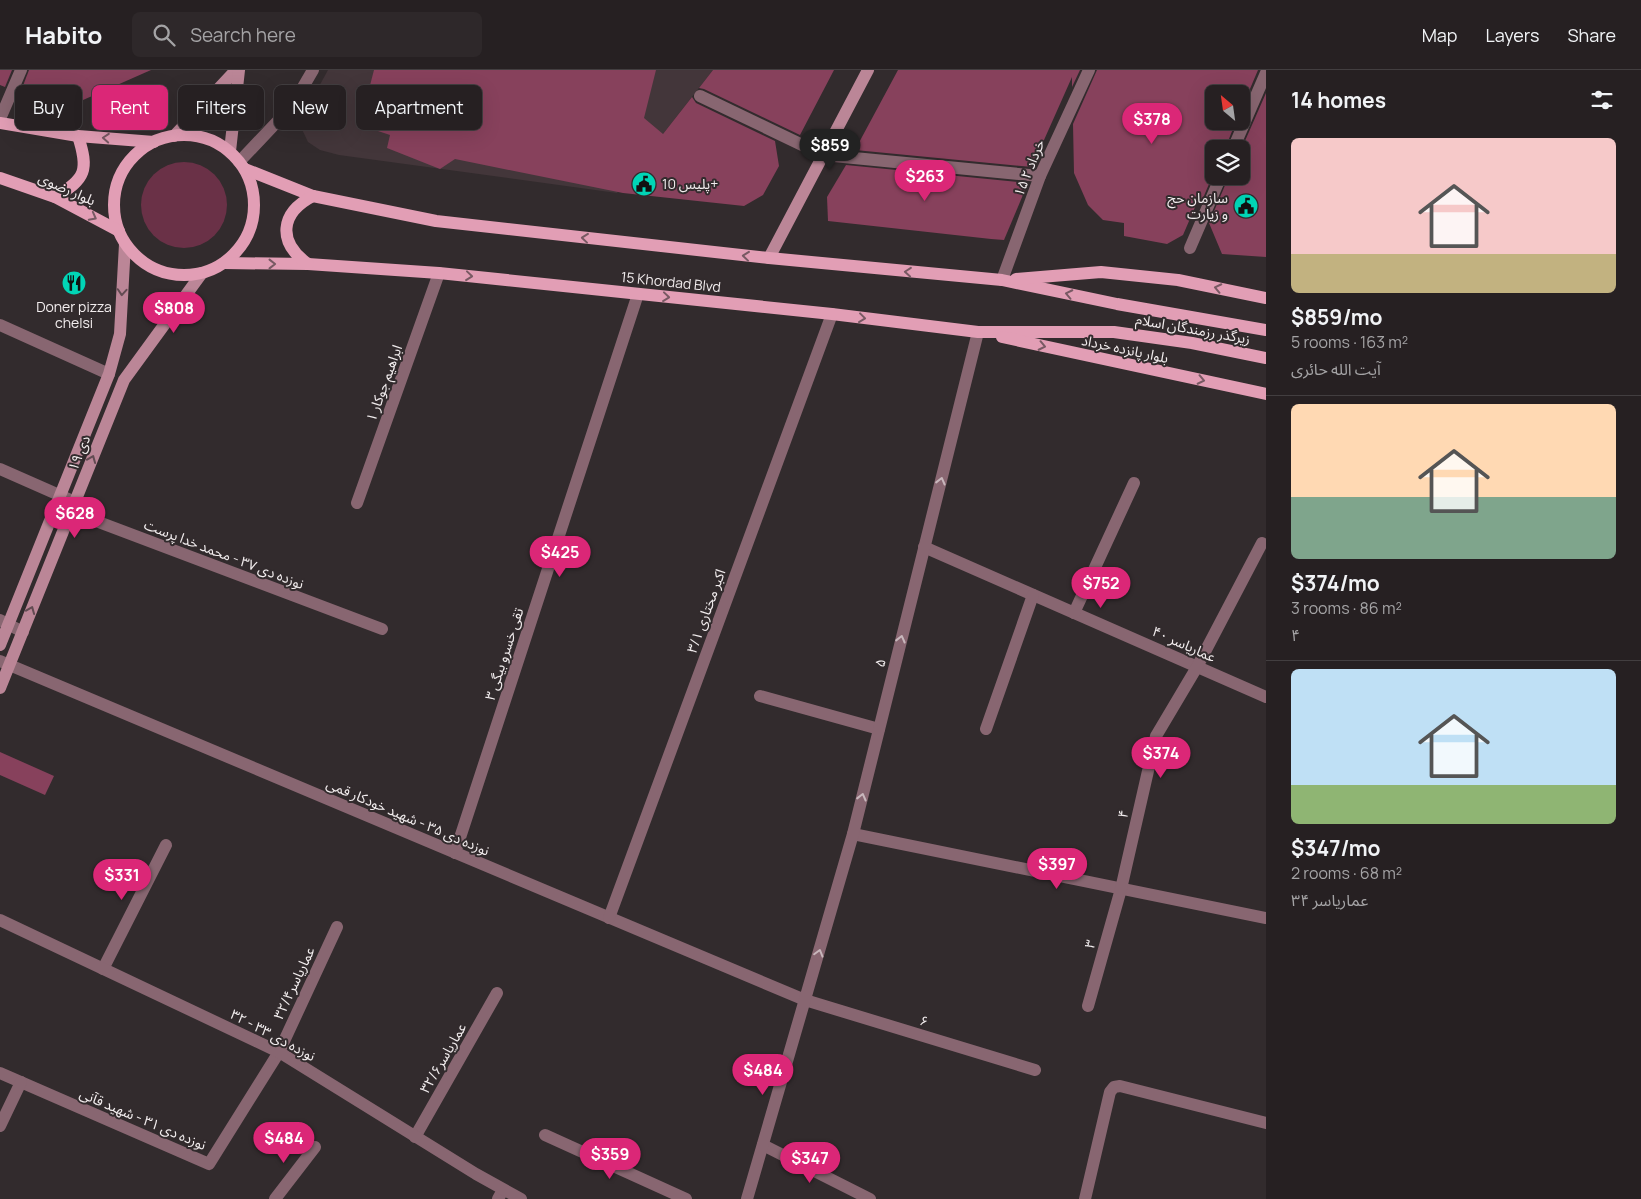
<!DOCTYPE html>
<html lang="en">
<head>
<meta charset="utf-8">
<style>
	:root { --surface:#262022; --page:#2e282a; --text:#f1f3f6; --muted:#a4a3a5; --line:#423e40; --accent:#db2777 }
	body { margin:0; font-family:Manrope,"Noto Sans Arabic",sans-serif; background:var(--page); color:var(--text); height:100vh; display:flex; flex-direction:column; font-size:19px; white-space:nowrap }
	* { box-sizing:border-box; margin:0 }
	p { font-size:16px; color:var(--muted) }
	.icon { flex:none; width:28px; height:28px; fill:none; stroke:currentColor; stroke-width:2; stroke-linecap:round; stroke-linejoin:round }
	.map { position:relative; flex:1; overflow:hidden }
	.details { display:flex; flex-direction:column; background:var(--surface); width:375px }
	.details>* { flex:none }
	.hud { position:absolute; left:15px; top:15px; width:475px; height:45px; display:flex; gap:10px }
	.needle { width:32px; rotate:331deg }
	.fabs { position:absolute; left:1205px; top:15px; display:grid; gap:10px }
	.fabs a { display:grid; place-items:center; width:45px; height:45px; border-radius:8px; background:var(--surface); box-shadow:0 5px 20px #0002,0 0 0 1px var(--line); font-size:25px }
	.price { position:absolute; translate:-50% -42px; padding:0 11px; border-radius:18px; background:var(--accent); color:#fff; font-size:16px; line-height:32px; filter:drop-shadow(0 1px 2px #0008) }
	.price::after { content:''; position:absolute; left:50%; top:30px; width:15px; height:11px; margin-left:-8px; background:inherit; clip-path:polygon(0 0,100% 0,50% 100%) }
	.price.active { background:#222; color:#fff }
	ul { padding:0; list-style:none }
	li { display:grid; align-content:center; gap:10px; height:265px; padding:0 25px }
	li+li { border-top:1px solid var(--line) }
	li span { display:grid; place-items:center; height:155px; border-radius:8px; color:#555 }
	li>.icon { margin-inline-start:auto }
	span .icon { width:90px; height:90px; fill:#fffc; stroke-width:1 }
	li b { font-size:21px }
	h2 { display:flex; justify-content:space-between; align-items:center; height:60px; padding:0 25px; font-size:21px }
	.chip { padding:0 18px; border-radius:8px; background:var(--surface); box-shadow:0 5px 20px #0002,0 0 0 1px var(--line); font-size:18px; line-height:45px }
	.chip.active { background:var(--accent); color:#fff }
	header { display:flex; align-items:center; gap:30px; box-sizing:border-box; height:70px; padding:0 25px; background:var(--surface); border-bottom:1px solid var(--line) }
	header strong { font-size:24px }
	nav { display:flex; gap:28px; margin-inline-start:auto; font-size:18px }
	.search { width:350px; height:45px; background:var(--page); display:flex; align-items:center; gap:12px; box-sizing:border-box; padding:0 18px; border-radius:8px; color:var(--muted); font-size:19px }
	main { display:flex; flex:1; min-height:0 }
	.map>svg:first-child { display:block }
</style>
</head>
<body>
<header>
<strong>Habito</strong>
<div class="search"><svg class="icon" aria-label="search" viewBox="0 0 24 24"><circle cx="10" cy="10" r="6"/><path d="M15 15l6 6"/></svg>Search here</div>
<nav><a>Map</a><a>Layers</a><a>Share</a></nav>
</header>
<main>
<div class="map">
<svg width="1266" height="1129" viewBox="0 0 1266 1129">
	<rect width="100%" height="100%" fill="#322b2d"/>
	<polygon fill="#43363a" points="328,0 713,0 617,123 339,85 320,80 308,72 299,53"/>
	<circle fill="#6a3147" cx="184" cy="135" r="43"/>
	<g fill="#87415c">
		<polygon points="0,0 12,0 5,17 0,15"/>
		<polygon points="29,0 151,0 74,34 21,21"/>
		<polygon points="374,0 656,0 644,48 663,64 692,27 696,33 775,71 779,96 763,125 744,136 623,123 455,89 440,99 387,78 390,65 375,60 380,32 367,27"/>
		<polygon points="713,0 834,0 800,65 704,19 699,18"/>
		<polygon points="898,0 1080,0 1072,17 1072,7 1032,97 855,80"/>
		<polygon points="1097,0 1258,0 1241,40 1241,24 1214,24 1214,51 1236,51 1225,79 1214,79 1214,102 1201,133 1199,128 1183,165 1167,174 1124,166 1124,153 1103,150 1088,135 1074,103 1073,54"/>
		<polygon points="1266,23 1266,187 1222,184 1209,153 1229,106 1241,106 1241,80"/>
		<polygon points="846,95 1028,113 1004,170 991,169 828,151 827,127"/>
		<polygon points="0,682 54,706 45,725 0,705"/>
	</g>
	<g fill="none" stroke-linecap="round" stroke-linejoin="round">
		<g stroke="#886671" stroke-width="12">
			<polyline points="700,26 823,85 1040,106"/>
			<polyline points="0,49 21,0"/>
			<polyline points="1233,79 1266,3"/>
			<polyline points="239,92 292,36 313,0"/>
			<polyline points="1190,178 1221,106"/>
			<polyline points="1002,210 1040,106 1089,0"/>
			<polyline points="0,255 109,304"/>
			<polyline points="0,399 75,432"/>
			<polyline points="357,433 439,203"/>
			<polyline points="56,436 382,559"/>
			<polyline points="924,477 1266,627"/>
			<polyline points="1074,543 1134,413"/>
			<polyline points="0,550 23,562"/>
			<polyline points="0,591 805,930 1035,1000"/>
			<polyline points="760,626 879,659"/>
			<polyline points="986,659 1033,525"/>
			<polyline points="853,764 1266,848"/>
			<polyline points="455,783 638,224"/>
			<polyline points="609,848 832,244"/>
			<polyline points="103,899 166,775"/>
			<polyline points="1088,936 1121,819 1156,666 1197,597 1262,473"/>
			<polyline points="0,1003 209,1094 279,982 337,857"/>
			<polyline points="0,1056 21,1012"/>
			<polyline points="545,1065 686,1129"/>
			<polyline points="415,1067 497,923"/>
			<polyline points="763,1075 870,1129"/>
			<polyline points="275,1129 315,1077"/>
			<polyline points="498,1129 503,1120"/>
			<polyline points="747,1129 853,764 978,262"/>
			<polyline points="1085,1129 1110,1022 1114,1017 1120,1016 1266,1053"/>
		</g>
		<polyline stroke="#886671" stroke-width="12" points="0,850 279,982 476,1104 521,1129"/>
		<g stroke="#bb8697" stroke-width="12">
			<polyline points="174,66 236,0"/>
			<polyline points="230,81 239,0"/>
			<polyline points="769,188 868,0"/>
			<polyline points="0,575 109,304 120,264 125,174"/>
			<polyline points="0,618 124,310 202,203"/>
		</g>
		<g stroke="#e29eb5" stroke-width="12">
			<polyline points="0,53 78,66 154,72"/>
			<circle cx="184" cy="135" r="70"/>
			<polyline points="245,99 313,126 436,151 769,188 1002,210 1117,234 1266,260"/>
			<polyline points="0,108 55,127 119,161"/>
			<path d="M55,127C86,109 89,100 78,66"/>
			<polyline points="224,193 308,194 439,203 832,244 978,262 1114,262 1192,273 1266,288"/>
			<path d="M308,194C277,172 280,143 313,126"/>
			<polyline points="1016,209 1101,202 1178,210 1266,228"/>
			<polyline points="1002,267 1266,324"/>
		</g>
	</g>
	<defs><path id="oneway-chevron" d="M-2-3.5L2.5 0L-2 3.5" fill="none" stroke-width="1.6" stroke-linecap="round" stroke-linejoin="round" transform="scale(1.25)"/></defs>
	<g stroke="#785963">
		<use href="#oneway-chevron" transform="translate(106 68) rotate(-176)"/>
		<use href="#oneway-chevron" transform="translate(93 147) rotate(28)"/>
		<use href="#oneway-chevron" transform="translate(585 168) rotate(-174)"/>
		<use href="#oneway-chevron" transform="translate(746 186) rotate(-174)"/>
		<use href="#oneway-chevron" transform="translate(272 194)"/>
		<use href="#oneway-chevron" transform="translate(908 202) rotate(-175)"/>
		<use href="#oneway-chevron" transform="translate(469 206) rotate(6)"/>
		<use href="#oneway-chevron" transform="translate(1218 218) rotate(-168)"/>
		<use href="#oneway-chevron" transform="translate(1069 224) rotate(-168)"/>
		<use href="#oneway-chevron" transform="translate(666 227) rotate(6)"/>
		<use href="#oneway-chevron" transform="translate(862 248) rotate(7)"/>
		<use href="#oneway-chevron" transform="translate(1042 276) rotate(12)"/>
		<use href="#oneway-chevron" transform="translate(1201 310) rotate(12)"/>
	</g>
	<g stroke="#624b52">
		<use href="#oneway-chevron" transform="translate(122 222) rotate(94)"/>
		<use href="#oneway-chevron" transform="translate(92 389) rotate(-68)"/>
		<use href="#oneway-chevron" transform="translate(31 540) rotate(-68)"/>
	</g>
	<g stroke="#c8b7bc">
		<use href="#oneway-chevron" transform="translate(941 411) rotate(-76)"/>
		<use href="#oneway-chevron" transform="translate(901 569) rotate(-76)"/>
		<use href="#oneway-chevron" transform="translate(862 727) rotate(-76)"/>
		<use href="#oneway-chevron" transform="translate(819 883) rotate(-74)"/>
	</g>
	<defs>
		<symbol id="civic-disc" viewBox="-11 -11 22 22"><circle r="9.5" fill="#01d5b6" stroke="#322b2d"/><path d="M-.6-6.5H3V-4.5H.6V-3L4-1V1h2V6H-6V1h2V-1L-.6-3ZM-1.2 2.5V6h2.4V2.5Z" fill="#111"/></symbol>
		<symbol id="restaurant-disc" viewBox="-11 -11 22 22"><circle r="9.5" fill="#01d5b6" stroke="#322b2d"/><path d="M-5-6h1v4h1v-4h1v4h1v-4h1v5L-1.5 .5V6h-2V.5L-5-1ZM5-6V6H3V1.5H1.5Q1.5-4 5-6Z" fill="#111"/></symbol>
	</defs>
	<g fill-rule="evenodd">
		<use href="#civic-disc" x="630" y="100" width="28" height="28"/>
		<use href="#civic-disc" x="1232" y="122" width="28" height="28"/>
		<use href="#restaurant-disc" x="60" y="199" width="28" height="28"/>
	</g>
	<g text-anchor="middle" stroke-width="4" stroke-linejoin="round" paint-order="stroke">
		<g font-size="14" fill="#f2edee" stroke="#322b2d">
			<text transform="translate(1029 98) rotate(-68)" y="5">۱۵ خرداد ۲</text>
			<text transform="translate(67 119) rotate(24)" y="5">بلوار رضوی</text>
			<text transform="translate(671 212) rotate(6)" y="5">15 Khordad Blvd</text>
			<text transform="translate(1193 259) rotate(10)" y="5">زیرگذر رزمندگان اسلام</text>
			<text transform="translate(1125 279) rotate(12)" y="5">بلوار پانزده خرداد</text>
			<text transform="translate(384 313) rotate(-70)" y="5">۱ ابراهیم جوکار</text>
			<text transform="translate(79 383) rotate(-68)" y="5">۱۹ دی</text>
			<text transform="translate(224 484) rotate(21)" y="5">نوزده دی ۳۷ - محمد خدا پرست</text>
			<text transform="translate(706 541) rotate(-70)" y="5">۳/۱ اکبر مختاری</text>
			<text transform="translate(1184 574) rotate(24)" y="5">عماریاسر ۴۰</text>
			<text transform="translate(504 584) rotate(-72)" y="5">۳ تقی خسرو بیگی</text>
			<text transform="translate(880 593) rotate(-76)" y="5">۵</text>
			<text transform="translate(1123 744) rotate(-77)" y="5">۴</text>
			<text transform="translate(408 747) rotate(23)" y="5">نوزده دی ۳۵ - شهید خودکار قمی</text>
			<text transform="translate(1090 874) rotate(-74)" y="5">۳</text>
			<text transform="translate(294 913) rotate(-65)" y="5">عماریاسر۳۲/۴</text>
			<text transform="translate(924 951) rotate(17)" y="5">۶</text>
			<text transform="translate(273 965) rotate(28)" y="5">۳۲ - نوزده دی ۳۳</text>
			<text transform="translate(443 988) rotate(-60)" y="5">عماریاسر۳۲/۶</text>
			<text transform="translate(143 1049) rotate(23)" y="5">نوزده دی ۳۱ - شهید قآنی</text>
		</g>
		<g font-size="14" fill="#f2edee" stroke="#322b2d" text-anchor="start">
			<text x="662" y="119">پلیس 10+</text>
			<text x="1228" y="133" text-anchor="end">سازمان حج<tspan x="1228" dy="16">و زیارت</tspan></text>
			<text x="74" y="242" text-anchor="middle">Doner pizza<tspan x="74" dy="16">chelsi</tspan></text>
		</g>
	</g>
</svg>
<div class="fabs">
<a><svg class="needle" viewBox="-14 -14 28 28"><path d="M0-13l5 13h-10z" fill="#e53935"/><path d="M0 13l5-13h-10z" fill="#a4a3a5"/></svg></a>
<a><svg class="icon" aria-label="layers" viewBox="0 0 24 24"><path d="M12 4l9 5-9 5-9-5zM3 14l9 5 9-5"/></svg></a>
</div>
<b class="price" style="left:1152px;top:75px">$378</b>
<b class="price active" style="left:830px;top:101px">$859</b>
<b class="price" style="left:925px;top:132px">$263</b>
<b class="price" style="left:174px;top:264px">$808</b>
<b class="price" style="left:75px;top:469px">$628</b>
<b class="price" style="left:560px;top:508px">$425</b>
<b class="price" style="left:1101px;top:539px">$752</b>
<b class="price" style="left:1161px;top:709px">$374</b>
<b class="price" style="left:1057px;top:820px">$397</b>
<b class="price" style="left:122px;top:831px">$331</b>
<b class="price" style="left:763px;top:1026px">$484</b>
<b class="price" style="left:284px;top:1094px">$484</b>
<b class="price" style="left:610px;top:1110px">$359</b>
<b class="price" style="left:810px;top:1114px">$347</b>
<div class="hud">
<a class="chip">Buy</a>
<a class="chip active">Rent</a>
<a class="chip">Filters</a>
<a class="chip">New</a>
<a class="chip">Apartment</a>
</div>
</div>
<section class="details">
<h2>14 homes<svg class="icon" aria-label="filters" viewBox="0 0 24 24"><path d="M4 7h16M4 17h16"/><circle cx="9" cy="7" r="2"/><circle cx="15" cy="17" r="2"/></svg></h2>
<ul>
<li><span style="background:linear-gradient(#f6c9c9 75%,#c2b280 0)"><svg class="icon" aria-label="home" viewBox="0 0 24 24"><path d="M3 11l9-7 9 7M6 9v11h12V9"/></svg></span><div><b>$859/mo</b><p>5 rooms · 163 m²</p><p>آیت الله حائری</p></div></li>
<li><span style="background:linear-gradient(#ffd9b3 60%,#7fa58c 0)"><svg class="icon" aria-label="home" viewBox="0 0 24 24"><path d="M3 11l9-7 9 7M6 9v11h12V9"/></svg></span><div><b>$374/mo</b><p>3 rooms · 86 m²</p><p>۴</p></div></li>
<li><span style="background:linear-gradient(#bfe0f5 75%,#8fb573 0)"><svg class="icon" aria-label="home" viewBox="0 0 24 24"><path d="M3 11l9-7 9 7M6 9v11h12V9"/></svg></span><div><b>$347/mo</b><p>2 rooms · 68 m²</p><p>عماریاسر ۳۴</p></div></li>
</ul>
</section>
</main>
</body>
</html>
